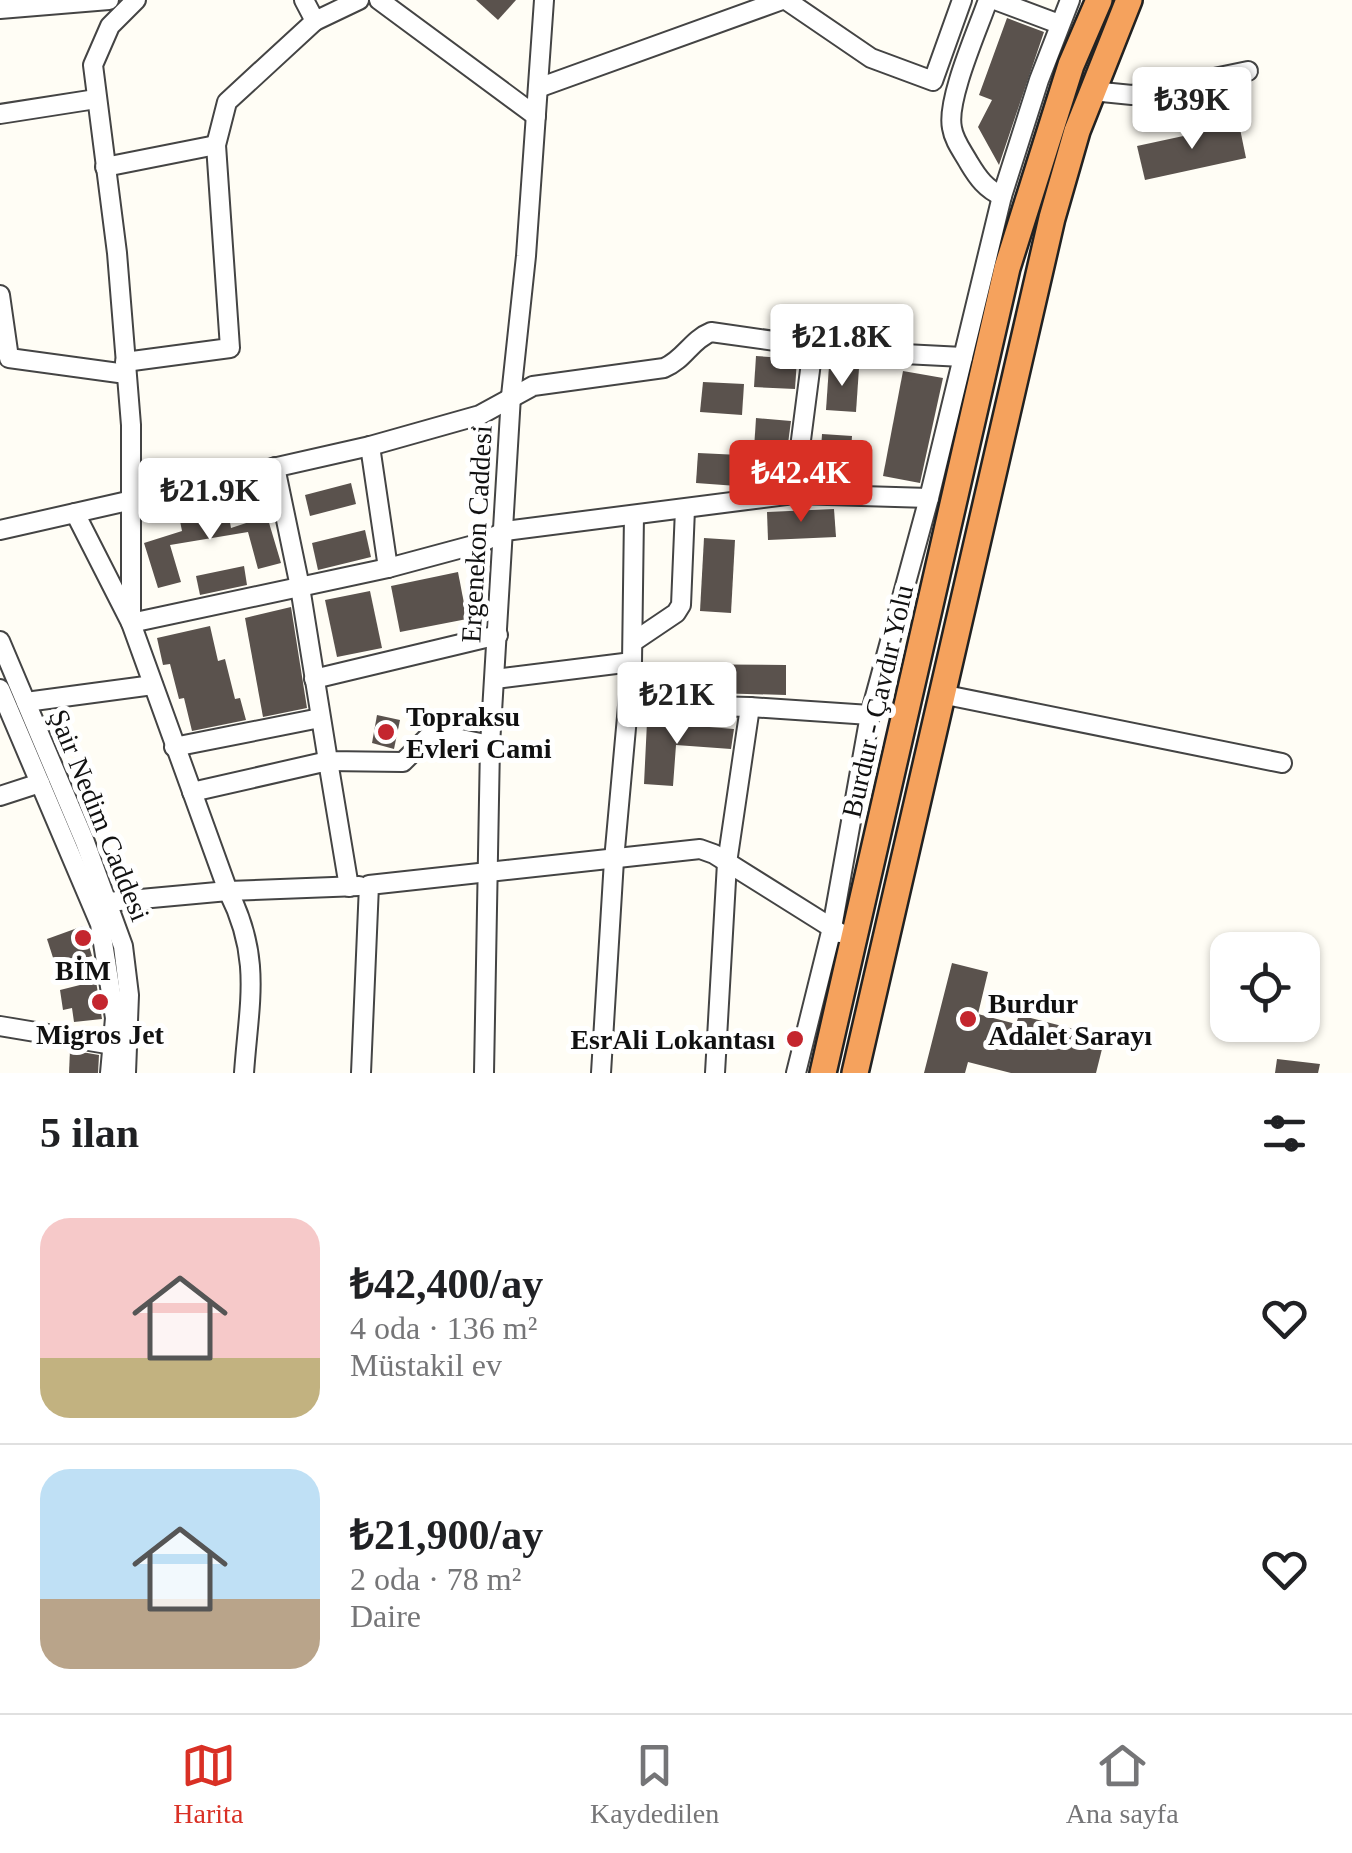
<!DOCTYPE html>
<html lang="tr">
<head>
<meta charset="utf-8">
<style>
	:root { --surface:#fff; --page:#f2f2f2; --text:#202124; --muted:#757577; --line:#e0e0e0; --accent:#d93025 }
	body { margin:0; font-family:Georgia,serif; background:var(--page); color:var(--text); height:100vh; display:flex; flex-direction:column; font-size:38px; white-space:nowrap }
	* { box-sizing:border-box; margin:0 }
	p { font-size:32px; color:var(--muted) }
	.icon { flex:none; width:55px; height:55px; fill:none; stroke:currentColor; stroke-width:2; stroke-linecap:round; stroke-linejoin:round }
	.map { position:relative; height:1073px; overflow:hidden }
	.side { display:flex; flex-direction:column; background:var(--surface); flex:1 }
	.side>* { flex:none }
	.fabs { position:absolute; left:1210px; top:932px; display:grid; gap:20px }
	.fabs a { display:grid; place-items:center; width:110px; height:110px; border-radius:20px; background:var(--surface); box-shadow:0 2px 8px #0004; font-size:50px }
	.price { position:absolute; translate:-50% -85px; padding:0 22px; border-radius:10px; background:#fff; color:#222; font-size:32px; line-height:65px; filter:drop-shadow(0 2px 5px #0008) }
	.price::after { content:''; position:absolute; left:50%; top:60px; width:30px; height:22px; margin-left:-15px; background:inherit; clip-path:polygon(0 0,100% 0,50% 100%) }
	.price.current { background:var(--accent); color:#fff }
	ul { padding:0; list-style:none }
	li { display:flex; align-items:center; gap:30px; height:250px; padding:0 40px }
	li+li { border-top:2px solid var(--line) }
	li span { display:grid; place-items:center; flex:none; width:280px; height:200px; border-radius:30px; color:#555 }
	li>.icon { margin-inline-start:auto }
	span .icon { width:120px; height:120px; fill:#fffc; stroke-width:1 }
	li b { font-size:42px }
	h2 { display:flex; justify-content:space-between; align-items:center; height:120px; padding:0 40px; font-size:42px }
	.tab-bar { display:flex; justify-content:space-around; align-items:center; height:140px; border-top:2px solid var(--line); background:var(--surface); font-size:28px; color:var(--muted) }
	.tab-bar a { display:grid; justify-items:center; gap:5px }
	.tab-bar .current { color:var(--accent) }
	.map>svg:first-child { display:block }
</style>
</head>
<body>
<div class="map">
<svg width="1352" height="1073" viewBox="0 0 1352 1073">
	<rect width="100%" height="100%" fill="#fffdf5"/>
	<g fill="#5a524d">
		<polygon points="476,0 516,0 498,20"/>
		<polygon points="1007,18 1044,32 999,165 978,127 992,100 979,95"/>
		<polygon points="1239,124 1246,158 1145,180 1137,146"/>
		<polygon points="756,356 797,359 795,389 754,387"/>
		<polygon points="829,366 859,368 856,412 826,410"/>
		<polygon points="903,371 943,378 920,483 883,476"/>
		<polygon points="703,382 744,384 742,415 700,412"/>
		<polygon points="756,418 791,421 787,451 754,449"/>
		<polygon points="822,434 852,436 849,480 819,478"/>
		<polygon points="698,453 740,455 737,486 696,483"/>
		<polygon points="351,483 356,504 310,516 305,495"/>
		<polygon points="834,509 836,537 768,540 767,512"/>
		<polygon points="228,511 231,528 267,516 281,563 258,569 248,532 170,545 181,582 158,588 144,543 182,531 180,521"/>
		<polygon points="365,530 371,557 318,570 312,543"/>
		<polygon points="704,538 735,540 731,613 700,611"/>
		<polygon points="244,566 247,585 200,595 196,576"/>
		<polygon points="458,572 467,619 400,632 391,586"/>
		<polygon points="370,591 382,648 337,657 325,600"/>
		<polygon points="291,607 307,708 263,717 245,618"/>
		<polygon points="210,626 218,661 225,659 235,699 240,698 246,720 192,731 184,698 179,699 170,664 163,665 157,638"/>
		<polygon points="647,664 786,665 786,695 644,691"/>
		<polygon points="377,715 400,720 394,749 372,743"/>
		<polygon points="647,722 734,729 731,749 676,745 673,786 644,784"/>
		<polygon points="83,926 92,956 56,967 47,939"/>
		<polygon points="952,963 988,972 978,1014 1016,1024 1019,1015 1105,1037 1096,1073 1011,1073 968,1062 965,1073 924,1073"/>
		<polygon points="96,981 102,1019 74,1022 72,1008 63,1010 60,990"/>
		<polygon points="70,1050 99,1055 98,1073 69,1073"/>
		<polygon points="1277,1059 1320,1064 1318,1073 1275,1073"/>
	</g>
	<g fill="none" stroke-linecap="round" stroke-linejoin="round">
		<defs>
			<g id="minor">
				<path d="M136,0L110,26L93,65L117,253L131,425V623L228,891C262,958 249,1002 244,1073"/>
				<polyline points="379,0 536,116"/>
				<polyline points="786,0 871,58 933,81 962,0"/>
				<path d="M988,0C978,29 946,100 952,128C954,141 963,152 969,163C978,178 986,189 1002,196"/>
				<polyline points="995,0 1059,24"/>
				<polyline points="0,9 109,0"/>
				<polyline points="315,21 359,0"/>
				<polyline points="538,88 782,0"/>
				<polyline points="1092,91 1132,95 1248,71"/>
				<polyline points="0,114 96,99"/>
				<polyline points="105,167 216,145"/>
				<polyline points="0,295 9,358 126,374"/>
				<polyline points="125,362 230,348 216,145 227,102 315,21 304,0"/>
				<polyline points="370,446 388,568"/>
				<polyline points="275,467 300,587 328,761 403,762 432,733 490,745"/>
				<polyline points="794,494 813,347"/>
				<polyline points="75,513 131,623 388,568 481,543 505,531 794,494 929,498"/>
				<path d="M0,530L370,446L480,415L533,386L664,368C684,360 691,340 711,332L845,351L963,357"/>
				<polyline points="0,641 85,842 123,946 129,995 126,1073"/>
				<polyline points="633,642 676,613 681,605 685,509"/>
				<polyline points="314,679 498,635"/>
				<polyline points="495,679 632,662"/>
				<polyline points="0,689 100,924 115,1018 110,1073"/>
				<polyline points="941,694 1282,763"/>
				<polyline points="26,702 153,685"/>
				<polyline points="630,704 750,707 870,715"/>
				<polyline points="174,747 320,718"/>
				<polyline points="192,792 328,761 349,887"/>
				<polyline points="0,796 40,783"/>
				<polyline points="108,902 228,891 359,886"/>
				<polyline points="0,1026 113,1045"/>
				<polyline points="361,1073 369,885 700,849 714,854 840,933"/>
				<polyline points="484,1073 490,745 511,396 526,256 544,0"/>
				<polyline points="601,1073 614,860 632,662 634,515"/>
				<polyline points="715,1073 727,863 750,707"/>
				<polyline points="796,1073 832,928 870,715 929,498 1002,196 1039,80 1070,0"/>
			</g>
			<g id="highway">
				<polyline points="823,1073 1007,268 1071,65 1099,0"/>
				<polyline points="855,1073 1052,218 1077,131 1129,0"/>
			</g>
		</defs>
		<use href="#minor" stroke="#444" stroke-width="22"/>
		<use href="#highway" stroke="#222" stroke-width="30"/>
		<use href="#minor" stroke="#fff" stroke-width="18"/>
		<use href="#highway" stroke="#f5a25d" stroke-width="25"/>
	</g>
	<g fill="#c4262e" stroke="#fff" stroke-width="4">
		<circle cx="386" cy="732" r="10"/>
		<circle cx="83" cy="938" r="10"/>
		<circle cx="100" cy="1002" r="10"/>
		<circle cx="968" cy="1019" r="10"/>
		<circle cx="795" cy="1039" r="10"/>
	</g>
	<g text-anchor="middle" stroke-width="10" stroke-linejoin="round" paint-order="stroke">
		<g font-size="28" fill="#111" stroke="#fff">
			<text transform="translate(476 534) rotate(-87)" y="10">Ergenekon Caddesi</text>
			<text transform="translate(877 701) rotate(-77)" y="10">Burdur - Çavdır Yolu</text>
			<text transform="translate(100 815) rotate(68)" y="10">Şair Nedim Caddesi</text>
		</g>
		<g font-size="28" font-weight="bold" fill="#111" stroke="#fff" text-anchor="start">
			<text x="406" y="726">Topraksu<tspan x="406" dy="32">Evleri Cami</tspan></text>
			<text x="83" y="980" text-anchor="middle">BİM</text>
			<text x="988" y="1013">Burdur<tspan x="988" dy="32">Adalet Sarayı</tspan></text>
			<text x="100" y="1044" text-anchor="middle">Migros Jet</text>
			<text x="775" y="1049" text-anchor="end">EsrAli Lokantası</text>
		</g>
	</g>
</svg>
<div class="fabs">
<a><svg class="icon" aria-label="locate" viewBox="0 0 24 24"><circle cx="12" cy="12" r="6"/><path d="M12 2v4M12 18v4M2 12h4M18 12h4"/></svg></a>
</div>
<b class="price" style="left:1192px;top:152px">₺39K</b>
<b class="price" style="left:842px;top:389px">₺21.8K</b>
<b class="price current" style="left:801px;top:525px">₺42.4K</b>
<b class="price" style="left:210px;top:543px">₺21.9K</b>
<b class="price" style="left:677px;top:747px">₺21K</b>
</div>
<section class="side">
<h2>5 ilan<svg class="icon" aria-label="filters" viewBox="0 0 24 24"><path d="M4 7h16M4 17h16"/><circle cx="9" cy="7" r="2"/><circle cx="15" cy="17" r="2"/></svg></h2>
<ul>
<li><span style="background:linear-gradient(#f6c9c9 70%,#c2b280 0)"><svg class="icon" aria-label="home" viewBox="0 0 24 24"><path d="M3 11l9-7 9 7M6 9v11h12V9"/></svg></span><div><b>₺42,400/ay</b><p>4 oda · 136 m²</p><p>Müstakil ev</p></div><svg class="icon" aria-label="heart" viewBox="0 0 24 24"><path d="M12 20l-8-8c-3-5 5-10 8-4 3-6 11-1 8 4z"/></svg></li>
<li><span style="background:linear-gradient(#bfe0f5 65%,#b9a48a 0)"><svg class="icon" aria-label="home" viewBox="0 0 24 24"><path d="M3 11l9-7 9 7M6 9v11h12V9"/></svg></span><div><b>₺21,900/ay</b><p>2 oda · 78 m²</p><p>Daire</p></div><svg class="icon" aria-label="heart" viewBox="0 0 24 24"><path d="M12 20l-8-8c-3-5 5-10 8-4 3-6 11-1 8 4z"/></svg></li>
</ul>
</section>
<nav class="tab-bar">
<a class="current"><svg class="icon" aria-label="map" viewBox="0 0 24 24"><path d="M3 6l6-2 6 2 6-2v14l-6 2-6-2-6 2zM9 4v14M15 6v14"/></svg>Harita</a>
<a><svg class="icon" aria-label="saved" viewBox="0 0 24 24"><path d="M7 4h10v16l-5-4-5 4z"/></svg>Kaydedilen</a>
<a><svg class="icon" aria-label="home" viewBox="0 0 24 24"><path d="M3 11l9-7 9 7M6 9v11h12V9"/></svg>Ana sayfa</a>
</nav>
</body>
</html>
